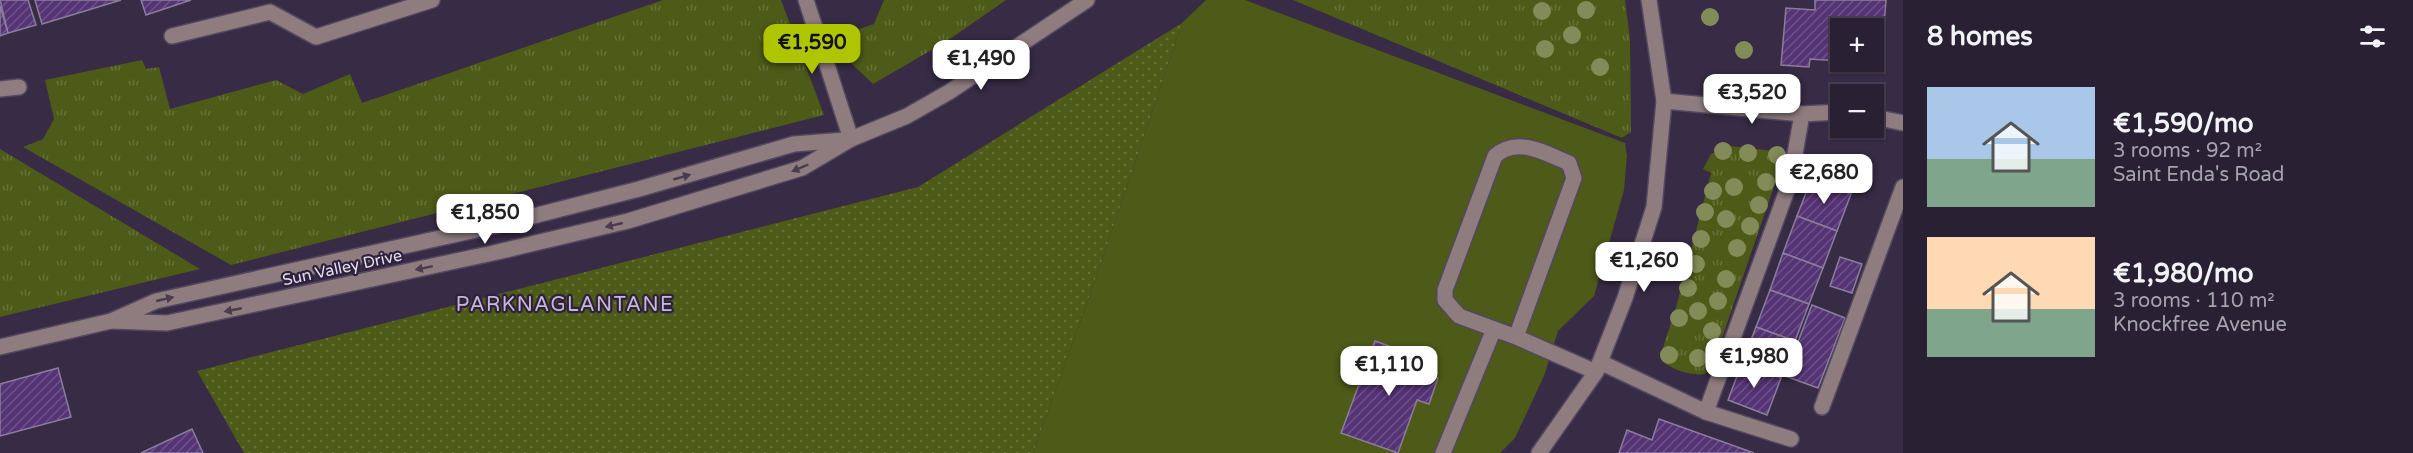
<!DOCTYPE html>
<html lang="en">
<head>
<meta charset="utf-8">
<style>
	:root { --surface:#292034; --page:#31283c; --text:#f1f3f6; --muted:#a5a3ac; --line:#453e4f; --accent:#b0c502 }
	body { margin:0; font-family:"Varela Round",sans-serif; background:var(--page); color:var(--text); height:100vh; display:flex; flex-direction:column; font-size:22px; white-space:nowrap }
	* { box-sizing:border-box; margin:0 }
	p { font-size:20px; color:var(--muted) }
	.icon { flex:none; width:33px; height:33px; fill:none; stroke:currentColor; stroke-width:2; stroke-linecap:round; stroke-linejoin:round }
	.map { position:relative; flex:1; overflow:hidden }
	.details { display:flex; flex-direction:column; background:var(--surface); width:510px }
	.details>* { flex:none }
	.buttons { position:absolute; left:1830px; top:18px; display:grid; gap:12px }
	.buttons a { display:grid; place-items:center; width:54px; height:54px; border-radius:0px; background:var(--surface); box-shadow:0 2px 4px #0004,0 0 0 2px var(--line); font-size:30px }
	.price { position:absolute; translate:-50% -51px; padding:0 14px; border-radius:12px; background:#fff; color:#222; font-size:20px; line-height:39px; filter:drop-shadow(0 2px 3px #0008) }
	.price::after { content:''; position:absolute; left:50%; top:36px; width:18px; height:14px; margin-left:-9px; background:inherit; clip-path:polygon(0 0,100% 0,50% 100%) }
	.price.on { background:var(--accent); color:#111 }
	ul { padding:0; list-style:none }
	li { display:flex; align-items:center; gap:18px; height:150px; padding:0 24px }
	li span { display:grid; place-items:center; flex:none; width:168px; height:120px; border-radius:0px; color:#555 }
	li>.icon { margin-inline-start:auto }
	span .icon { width:72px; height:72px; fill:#fffc; stroke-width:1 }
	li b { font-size:26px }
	h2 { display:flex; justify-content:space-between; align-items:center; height:72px; padding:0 24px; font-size:26px }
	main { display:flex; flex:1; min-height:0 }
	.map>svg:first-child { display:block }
</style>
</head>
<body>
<main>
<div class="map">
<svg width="1903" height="453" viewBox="0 0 1903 453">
	<defs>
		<pattern id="grass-tufts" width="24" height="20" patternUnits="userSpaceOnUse" patternTransform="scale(1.5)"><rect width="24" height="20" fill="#4e5a17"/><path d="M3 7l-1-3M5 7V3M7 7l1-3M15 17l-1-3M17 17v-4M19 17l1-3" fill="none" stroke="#677139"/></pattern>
		<pattern id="park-dots" width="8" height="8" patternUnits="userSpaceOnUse" patternTransform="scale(1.5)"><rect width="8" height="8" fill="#4e5a17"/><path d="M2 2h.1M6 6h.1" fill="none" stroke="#677139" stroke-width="1.8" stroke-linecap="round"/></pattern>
		<pattern id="building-hatch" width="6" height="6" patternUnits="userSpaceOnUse" patternTransform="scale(1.5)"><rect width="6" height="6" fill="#553475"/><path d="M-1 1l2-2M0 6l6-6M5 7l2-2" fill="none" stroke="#6d5189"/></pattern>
	</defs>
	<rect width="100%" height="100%" fill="#372b45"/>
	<g fill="url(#grass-tufts)">
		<polygon points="663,0 781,0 824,115 231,265 23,147 43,139 54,119 45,80 142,60 146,69 159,67 170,109 276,80 303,94 350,74 362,103"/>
		<polygon points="884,0 1006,0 947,41 873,84 852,64 839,36 874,24"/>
		<polygon points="1293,0 1625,0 1630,39 1631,132 1622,138"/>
		<path d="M1730,146L1783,152L1781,166L1712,367L1705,374C1691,376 1670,370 1661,359V354L1677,304L1711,173L1703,169L1711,154Z"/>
		<polygon points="0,149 200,269 0,317"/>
	</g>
	<polygon fill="url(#park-dots)" points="1182,23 1097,275 1033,453 244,453 197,371 918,187"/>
	<polygon fill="#4e5a17" points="1206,0 1245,0 1625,143 1627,156 1624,190 1594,296 1558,331 1544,376 1515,438 1500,453 1033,453 1097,275 1182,23"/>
	<g fill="url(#building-hatch)" stroke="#8b7d9c" stroke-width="1.5">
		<polygon points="0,0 28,0 36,25 8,33"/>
		<polygon points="35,0 121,0 42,24"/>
		<polygon points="141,0 191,0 146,15"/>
		<polygon points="1815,0 1886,0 1884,26 1876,25 1874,41 1874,28 1840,28 1840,61 1810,59 1809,67 1781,65 1786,8 1815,10"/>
		<polygon points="0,6 8,33 0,36"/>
		<polygon points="1811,180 1851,194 1837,231 1797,216"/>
		<polygon points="1797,216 1837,231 1823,268 1783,253"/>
		<polygon points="1783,253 1823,268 1809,304 1770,290"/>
		<polygon points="1840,257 1862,264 1852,293 1830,286"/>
		<polygon points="1770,290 1809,304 1795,341 1756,327"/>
		<polygon points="1812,305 1845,318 1818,388 1785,376"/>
		<polygon points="1756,327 1795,341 1781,378 1742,363"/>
		<polygon points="1375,341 1433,362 1428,374 1438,378 1429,404 1417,400 1398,453 1341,433"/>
		<polygon points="1742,363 1781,378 1767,415 1728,400"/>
		<polygon points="58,368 71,417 0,436 0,384"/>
		<polygon points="1659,419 1754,453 1619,453 1627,430 1652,440"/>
		<polygon points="192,429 203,453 141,453"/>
	</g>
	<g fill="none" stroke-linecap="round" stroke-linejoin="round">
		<defs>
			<g id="minor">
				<polyline points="806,0 851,139"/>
				<polyline points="172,36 270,12 316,37 432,0"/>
				<polyline points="0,89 19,87"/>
				<polyline points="1664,101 1802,114 1840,112"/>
				<polyline points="1874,117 1903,123"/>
				<polyline points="111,321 167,323 493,253 628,221 802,168 851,139 907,116 949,92 1087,0"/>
				<path d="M1516,337L1574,178L1569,163C1545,153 1517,136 1495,156L1445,290V300L1459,316L1516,337L1596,372"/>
				<polyline points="0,347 111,321 156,301 494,226 639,189 794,144 845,140"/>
				<polyline points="1600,362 1706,412 1790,182 1802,114"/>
				<polyline points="1822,407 1903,187"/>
				<polyline points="1706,412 1791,439"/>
				<polyline points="1443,453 1494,329"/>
				<polyline points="1539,453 1596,372 1625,298 1654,207 1664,101 1649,0"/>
			</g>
		</defs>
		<use href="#minor" stroke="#534860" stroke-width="18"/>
		<use href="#minor" stroke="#8e7c7f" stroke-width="15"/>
	</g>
	<g fill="#838b59">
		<circle cx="1586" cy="10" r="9"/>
		<circle cx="1542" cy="11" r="9"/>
		<circle cx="1710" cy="17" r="9"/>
		<circle cx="1572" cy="35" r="9"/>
		<circle cx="1545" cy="49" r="9"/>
		<circle cx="1744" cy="50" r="9"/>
		<circle cx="1600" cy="67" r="9"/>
		<circle cx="1723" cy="151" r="9"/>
		<circle cx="1748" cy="153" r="9"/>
		<circle cx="1777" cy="155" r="9"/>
		<circle cx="1766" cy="182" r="9"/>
		<circle cx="1734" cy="187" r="9"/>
		<circle cx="1713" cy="191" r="9"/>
		<circle cx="1759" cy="205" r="9"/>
		<circle cx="1705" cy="212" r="9"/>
		<circle cx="1726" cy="219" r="9"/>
		<circle cx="1750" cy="226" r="9"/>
		<circle cx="1701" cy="239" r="9"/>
		<circle cx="1737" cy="248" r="9"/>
		<circle cx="1696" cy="264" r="9"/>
		<circle cx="1726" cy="279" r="9"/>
		<circle cx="1688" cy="288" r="9"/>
		<circle cx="1718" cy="301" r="9"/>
		<circle cx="1698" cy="311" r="9"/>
		<circle cx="1679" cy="318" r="9"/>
		<circle cx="1712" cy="331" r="9"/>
		<circle cx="1669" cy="355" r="9"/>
		<circle cx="1698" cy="358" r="9"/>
	</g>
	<defs><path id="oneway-solid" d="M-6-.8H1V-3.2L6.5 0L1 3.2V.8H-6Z" transform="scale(1.5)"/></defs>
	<g fill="#4a3c4f">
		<use href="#oneway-solid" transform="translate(800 168) rotate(157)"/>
		<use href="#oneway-solid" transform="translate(682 177) rotate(-16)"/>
		<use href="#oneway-solid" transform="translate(614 225) rotate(167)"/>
		<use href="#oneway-solid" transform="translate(424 268) rotate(168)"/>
		<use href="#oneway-solid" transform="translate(165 299) rotate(-13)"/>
		<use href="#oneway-solid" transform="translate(233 310) rotate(169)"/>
	</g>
	<g text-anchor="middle" stroke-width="4.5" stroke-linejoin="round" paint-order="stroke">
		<g font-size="16" fill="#e5deef" stroke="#2d213b">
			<text transform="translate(342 267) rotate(-12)" y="6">Sun Valley Drive</text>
		</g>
		<g font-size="20" letter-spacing="1.5" fill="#c7b7d9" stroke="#2d213b">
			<text x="565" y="311">PARKNAGLANTANE</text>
		</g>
	</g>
</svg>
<div class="buttons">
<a>+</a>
<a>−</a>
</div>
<b class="price on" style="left:812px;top:75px">€1,590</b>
<b class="price" style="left:981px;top:91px">€1,490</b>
<b class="price" style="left:1752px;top:125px">€3,520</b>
<b class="price" style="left:1824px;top:205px">€2,680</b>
<b class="price" style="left:485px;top:245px">€1,850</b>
<b class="price" style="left:1644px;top:293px">€1,260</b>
<b class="price" style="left:1754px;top:389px">€1,980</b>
<b class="price" style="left:1389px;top:397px">€1,110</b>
</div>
<section class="details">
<h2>8 homes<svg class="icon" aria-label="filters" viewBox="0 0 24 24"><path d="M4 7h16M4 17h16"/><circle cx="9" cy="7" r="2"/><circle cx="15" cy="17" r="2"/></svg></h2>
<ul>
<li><span style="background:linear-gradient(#a9c7e8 60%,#7fa58c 0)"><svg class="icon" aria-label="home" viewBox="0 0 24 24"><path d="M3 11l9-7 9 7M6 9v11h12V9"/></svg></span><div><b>€1,590/mo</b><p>3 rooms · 92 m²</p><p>Saint Enda's Road</p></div></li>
<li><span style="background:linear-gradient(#ffd9b3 60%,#7fa58c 0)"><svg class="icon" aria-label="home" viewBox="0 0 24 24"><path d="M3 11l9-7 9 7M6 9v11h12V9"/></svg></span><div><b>€1,980/mo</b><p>3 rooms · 110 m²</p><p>Knockfree Avenue</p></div></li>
</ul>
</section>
</main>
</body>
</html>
